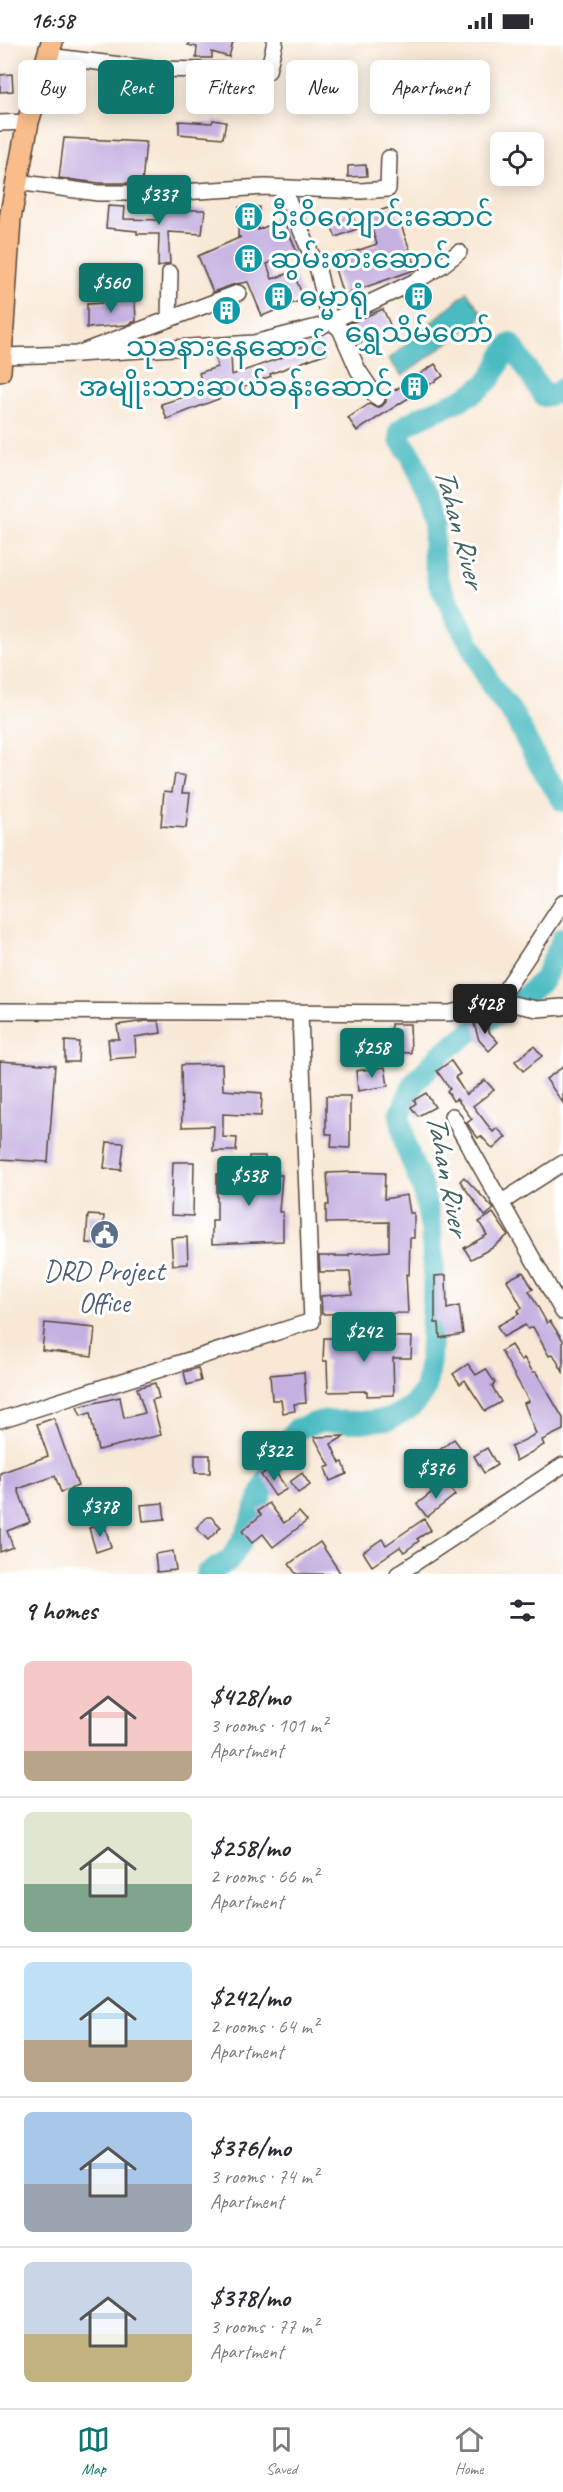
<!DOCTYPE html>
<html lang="en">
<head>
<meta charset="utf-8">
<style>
	:root { --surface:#fff; --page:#f7f7f7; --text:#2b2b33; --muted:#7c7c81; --line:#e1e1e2; --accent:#0f766e }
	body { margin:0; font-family:Caveat,"Noto Sans Myanmar",sans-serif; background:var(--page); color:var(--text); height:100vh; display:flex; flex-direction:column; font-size:22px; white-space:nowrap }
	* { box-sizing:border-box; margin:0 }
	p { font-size:20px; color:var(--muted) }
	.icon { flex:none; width:33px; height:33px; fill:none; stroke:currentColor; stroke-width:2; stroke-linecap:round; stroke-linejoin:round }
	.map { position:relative; height:1532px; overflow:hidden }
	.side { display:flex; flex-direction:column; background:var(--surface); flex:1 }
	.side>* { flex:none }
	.hud { position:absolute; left:18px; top:18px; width:528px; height:54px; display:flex; gap:12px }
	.tools { position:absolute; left:490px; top:90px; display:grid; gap:12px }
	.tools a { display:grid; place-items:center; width:54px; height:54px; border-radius:9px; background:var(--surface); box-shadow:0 3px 15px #0003; font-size:30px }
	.price { position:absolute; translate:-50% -51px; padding:0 14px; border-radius:6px; background:var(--accent); color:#fff; font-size:20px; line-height:39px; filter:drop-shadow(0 2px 3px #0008) }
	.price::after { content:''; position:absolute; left:50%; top:36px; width:18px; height:14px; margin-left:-9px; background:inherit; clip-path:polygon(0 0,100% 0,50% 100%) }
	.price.current { background:#222; color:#fff }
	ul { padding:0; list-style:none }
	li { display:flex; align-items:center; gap:18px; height:150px; padding:0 24px }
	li+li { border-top:2px solid var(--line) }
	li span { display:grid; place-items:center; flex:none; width:168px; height:120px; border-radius:9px; color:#555 }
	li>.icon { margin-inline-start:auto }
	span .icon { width:72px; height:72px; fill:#fffc; stroke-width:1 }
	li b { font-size:26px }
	h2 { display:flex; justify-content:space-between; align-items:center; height:72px; padding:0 24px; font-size:26px }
	.pill { padding:0 21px; border-radius:9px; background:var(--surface); box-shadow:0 3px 15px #0003; font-size:21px; line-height:54px }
	.pill.current { background:var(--accent); color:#fff }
	.status { display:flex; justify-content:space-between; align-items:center; height:42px; padding:0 30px; background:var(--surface); direction:ltr }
	.status svg { height:16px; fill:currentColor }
	.menu { display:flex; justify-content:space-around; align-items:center; height:84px; border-top:2px solid var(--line); background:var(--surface); font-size:16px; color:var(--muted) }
	.menu a { display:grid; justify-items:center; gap:3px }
	.menu .current { color:var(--accent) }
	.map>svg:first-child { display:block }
</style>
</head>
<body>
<div class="status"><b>16:58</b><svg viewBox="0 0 49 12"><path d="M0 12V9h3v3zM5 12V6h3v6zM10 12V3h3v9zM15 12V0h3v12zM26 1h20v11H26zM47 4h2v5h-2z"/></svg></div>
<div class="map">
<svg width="563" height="1532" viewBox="0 0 563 1532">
	<rect width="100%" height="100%" fill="#fff"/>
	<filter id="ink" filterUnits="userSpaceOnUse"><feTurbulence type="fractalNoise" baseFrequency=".0167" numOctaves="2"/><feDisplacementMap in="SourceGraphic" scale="12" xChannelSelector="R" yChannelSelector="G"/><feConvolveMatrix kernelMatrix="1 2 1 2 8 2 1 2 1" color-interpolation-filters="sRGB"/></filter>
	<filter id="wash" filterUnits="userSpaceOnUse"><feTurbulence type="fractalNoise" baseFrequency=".008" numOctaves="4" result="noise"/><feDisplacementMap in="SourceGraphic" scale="24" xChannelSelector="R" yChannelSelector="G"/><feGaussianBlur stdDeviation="1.35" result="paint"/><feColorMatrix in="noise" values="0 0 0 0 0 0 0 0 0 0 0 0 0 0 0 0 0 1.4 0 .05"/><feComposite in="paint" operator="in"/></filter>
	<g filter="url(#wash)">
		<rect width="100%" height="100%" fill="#f8e8d5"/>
		<polygon fill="#4cbbc2" stroke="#447270" stroke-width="1.5" points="467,250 484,274 402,334 389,317"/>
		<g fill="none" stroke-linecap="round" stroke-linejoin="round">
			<g stroke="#4cbbc2" stroke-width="22">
				<path d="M563,346L557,351L544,354L511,302C499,313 498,331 486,341C461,364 426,367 400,388V398L411,413L420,435L434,487L433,511L438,539L492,645L514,674L539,722L563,759"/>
				<polyline points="206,1532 230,1518 246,1492 278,1409 297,1387 321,1379 360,1380 390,1377 411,1365 425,1349 430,1318 434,1231 431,1187 423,1147 406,1105 400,1073 414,1041 441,1012 477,985 525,954 544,937 563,896"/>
			</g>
		</g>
		<g id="blocks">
			<g fill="#c5b1e1">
				<polygon points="189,0 233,0 229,15 212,10 212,16 196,16 197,5 188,3"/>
				<polygon points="12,32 13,49 0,50 0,33"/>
				<polygon points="109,36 127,38 124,61 107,59"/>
				<polygon points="213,78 226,80 223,96 179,92 179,79 212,81"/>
				<polygon points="64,96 146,100 142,141 99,141 59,136"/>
				<polygon points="366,123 367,134 348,135 348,124"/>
				<polygon points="108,164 125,165 124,177 159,178 160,171 162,171 163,168 205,168 202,192 168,190 170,221 158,225 159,192 137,192 137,189 106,186"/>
				<polygon points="394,164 417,227 343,253 332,217 377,202 367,173"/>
				<polygon points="239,165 259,165 258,188 283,177 297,210 267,222 272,237 293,230 304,257 262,274 248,240 235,242 213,250 198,214 241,195 238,195"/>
				<polygon points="351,168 357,187 336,195 329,179"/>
				<polygon points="426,245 432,258 413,266 407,254"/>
				<polygon points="135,259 136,279 126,283 87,286 87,262"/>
				<polygon points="383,267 392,287 357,302 348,282"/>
				<polygon points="321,297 327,311 270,332 271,334 242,345 244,347 167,377 161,362 184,355 183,353 203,345 199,331 217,325 215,313 231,312 232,333 297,310 296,307"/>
				<polygon points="435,322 443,334 357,389 348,376 369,362 377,366 382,364 386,360 386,354"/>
				<polygon points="175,732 185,734 182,751 190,751 186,786 161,784 164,749 172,750"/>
				<polygon points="485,978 489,990 498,1000 489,1009 479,998 474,982"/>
				<polygon points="146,979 159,979 161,991 135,995 136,1015 110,1017 108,997 119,997 117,983"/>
				<polygon points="391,982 410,982 411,1011 356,1008 357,992 391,994"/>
				<polygon points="65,999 79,1000 78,1020 65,1020"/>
				<polygon points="534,1004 542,1014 523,1029 515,1019"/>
				<polygon points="0,1019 55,1023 48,1120 0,1117"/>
				<polygon points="451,1019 460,1032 455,1035 466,1053 485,1038 494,1048 473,1064 493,1090 497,1086 506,1095 493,1107 481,1094 478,1096 471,1087 467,1081 472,1077 457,1057 453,1059 447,1049 450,1047 437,1029"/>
				<polygon points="222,1022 223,1048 262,1051 261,1074 223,1072 223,1095 237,1096 236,1109 213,1109 214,1084 182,1085 181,1023"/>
				<polygon points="385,1025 388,1044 358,1049 356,1029"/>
				<polygon points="563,1025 563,1061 546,1037"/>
				<polygon points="426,1051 435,1065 418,1074 411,1065 416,1061 414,1058"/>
				<polygon points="326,1054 350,1054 350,1106 331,1105 332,1092 326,1092"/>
				<polygon points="107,1100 124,1101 121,1128 104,1126"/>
				<polygon points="249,1114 265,1114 264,1133 282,1133 279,1170 283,1170 283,1199 212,1202 212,1179 217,1179 217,1132 249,1132"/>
				<polygon points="173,1120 194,1120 193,1174 171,1173"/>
				<polygon points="354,1130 385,1131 384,1157 407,1153 410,1171 414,1171 414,1196 410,1196 409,1233 406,1232 408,1271 322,1272 321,1254 352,1252 350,1230 320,1230 319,1214 349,1214 349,1212 389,1209 389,1180 326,1181 326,1163 329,1163 327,1131"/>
				<polygon points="464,1135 494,1167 485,1174 460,1139"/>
				<polygon points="493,1171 508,1193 492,1206 471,1217 464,1206 487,1193 479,1180"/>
				<polygon points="88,1173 104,1174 102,1202 86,1201"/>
				<polygon points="187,1195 188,1222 173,1223 171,1196"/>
				<polygon points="523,1230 533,1247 529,1249 547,1281 550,1279 563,1298 563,1330 553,1312 549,1314 533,1285 528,1287 525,1283 503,1295 497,1284 519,1272 517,1269 522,1266 507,1238"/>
				<polygon points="446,1233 447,1267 459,1264 463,1292 440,1296 439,1281 435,1281 435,1234"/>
				<polygon points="45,1281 95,1286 92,1314 42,1308"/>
				<polygon points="354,1294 412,1295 411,1316 393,1316 394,1353 367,1354 367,1349 328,1350 327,1319 323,1319 324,1296 353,1296"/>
				<polygon points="511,1303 521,1319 524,1316 533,1330 536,1330 563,1376 563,1388 542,1398 544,1403 516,1419 511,1405 536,1392 524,1361 529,1359 501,1309"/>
				<polygon points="468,1322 476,1333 486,1327 495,1341 492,1344 501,1360 485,1369 465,1338 460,1342 453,1332"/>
				<polygon points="198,1326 201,1339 187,1343 184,1330"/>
				<polygon points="304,1330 306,1361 294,1362 295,1369 283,1371 281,1358 272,1358 270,1333"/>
				<polygon points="155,1341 159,1356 152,1358 161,1393 98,1408 90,1371 81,1374 77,1365 120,1355 124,1376 145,1371 137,1346"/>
				<polygon points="54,1376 78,1444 61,1450 55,1434 18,1447 30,1480 7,1489 13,1505 0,1510 0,1431 48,1414 37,1382"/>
				<polygon points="345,1394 331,1402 340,1421 343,1420 347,1432 330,1439 325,1426 330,1424 314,1395"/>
				<polygon points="454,1397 465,1411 448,1424 437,1410"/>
				<polygon points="487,1406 497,1423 484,1431 474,1414"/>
				<rect x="195" y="1413" width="15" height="18"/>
				<polygon points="272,1425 287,1447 275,1454 261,1433"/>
				<polygon points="302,1431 310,1443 298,1451 290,1440"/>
				<polygon points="445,1440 455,1453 427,1475 417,1462"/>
				<polygon points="163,1461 165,1477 143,1479 141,1463"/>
				<polygon points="269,1461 284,1481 299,1470 307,1479 273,1505 263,1492 252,1501 242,1489 261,1473 258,1469"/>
				<polygon points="207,1475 211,1475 221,1485 208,1498 196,1486"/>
				<polygon points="424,1477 431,1488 417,1497 419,1499 404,1510 400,1505 372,1524 363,1510 382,1497 386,1503"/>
				<polygon points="104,1482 111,1505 96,1510 89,1486"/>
				<polygon points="320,1500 341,1532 296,1532 289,1522"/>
				<polygon points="173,1509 176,1528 157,1530 155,1512"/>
			</g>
		</g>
	</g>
	<g filter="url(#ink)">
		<use href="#blocks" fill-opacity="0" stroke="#574639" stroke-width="1.5"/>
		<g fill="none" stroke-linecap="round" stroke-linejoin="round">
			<defs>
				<g id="minor">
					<polyline points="48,14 153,27 268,29 275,0"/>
					<polyline points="0,81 28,80"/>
					<polyline points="17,140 98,151 164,151 265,145 361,149 388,147 389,116"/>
					<polyline points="283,146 318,228 330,279 340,287 358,328 377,356"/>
					<polyline points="169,277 170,231"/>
					<polyline points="77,312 254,301 321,284 416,239 441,224 459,210"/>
					<polyline points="2,314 77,312 238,251"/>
					<polyline points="498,959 537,967 563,965"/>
					<polyline points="0,969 450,971 498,959 563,861"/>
					<polyline points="452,1074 563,1270"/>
					<polyline points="502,1160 563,1121"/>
					<polyline points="0,1378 312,1279 300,972"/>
					<polyline points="398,1532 563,1423"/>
				</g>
				<polyline id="highway" points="0,329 10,177 28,80 52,0"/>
			</defs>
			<use href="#minor" stroke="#574639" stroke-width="18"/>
			<use href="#highway" stroke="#574639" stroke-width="24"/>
			<use href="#minor" stroke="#fff" stroke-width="15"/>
			<use href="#highway" stroke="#f9bc8a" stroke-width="21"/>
		</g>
	</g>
	<defs>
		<symbol id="building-disc" viewBox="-11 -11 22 22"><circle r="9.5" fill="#0f9aa8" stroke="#fff"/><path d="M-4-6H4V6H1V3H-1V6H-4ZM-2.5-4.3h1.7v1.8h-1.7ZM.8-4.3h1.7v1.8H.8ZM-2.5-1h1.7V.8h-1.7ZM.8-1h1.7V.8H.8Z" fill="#fff"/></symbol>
		<symbol id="civic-disc" viewBox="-11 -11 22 22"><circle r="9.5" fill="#5c6f8a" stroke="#fff"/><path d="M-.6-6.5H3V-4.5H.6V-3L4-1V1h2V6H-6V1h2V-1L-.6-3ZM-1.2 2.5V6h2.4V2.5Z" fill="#fff"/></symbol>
	</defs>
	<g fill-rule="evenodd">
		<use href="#building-disc" x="232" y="158" width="33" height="33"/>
		<use href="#building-disc" x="232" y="200" width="33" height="33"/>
		<use href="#building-disc" x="262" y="238" width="33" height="33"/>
		<use href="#building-disc" x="402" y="238" width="33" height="33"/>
		<use href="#building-disc" x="210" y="252" width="33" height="33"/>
		<use href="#building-disc" x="398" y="328" width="33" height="33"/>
		<use href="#civic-disc" x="88" y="1176" width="33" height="33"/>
	</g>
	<g text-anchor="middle" stroke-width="6" stroke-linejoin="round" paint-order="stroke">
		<g font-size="28" fill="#0d838f" stroke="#fff" text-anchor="start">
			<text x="270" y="184">ဦးဝိကျောင်းဆောင်</text>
			<text x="270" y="226">ဆွမ်းစားဆောင်</text>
			<text x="299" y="264">ဓမ္မာရုံ</text>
			<text x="419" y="300" text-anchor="middle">ရွှေသိမ်တော်</text>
			<text x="227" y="314" text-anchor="middle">သုခနားနေဆောင်</text>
			<text x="393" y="354" text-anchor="end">အမျိုးသားဆယ်ခန်းဆောင်</text>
		</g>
		<g font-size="28" fill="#4e5e75" stroke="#fff">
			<text x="104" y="1238">DRD Project<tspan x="104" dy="32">Office</tspan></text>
		</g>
		<g font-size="30" font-style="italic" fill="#426460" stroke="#fff">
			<text transform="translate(460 485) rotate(75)" y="10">Tahan River</text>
			<text transform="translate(448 1132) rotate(79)" y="10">Tahan River</text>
		</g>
	</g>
</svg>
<div class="tools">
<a><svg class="icon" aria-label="locate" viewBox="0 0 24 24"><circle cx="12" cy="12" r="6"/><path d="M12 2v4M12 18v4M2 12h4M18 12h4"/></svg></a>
</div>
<b class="price" style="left:159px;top:184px">$337</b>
<b class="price" style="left:111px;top:272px">$560</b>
<b class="price current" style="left:485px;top:993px">$428</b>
<b class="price" style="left:372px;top:1037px">$258</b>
<b class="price" style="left:249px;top:1165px">$538</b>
<b class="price" style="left:364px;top:1321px">$242</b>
<b class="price" style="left:274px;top:1440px">$322</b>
<b class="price" style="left:436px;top:1458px">$376</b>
<b class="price" style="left:100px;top:1496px">$378</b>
<div class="hud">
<a class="pill">Buy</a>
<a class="pill current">Rent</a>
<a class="pill">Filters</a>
<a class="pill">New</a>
<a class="pill">Apartment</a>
</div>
</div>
<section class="side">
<h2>9 homes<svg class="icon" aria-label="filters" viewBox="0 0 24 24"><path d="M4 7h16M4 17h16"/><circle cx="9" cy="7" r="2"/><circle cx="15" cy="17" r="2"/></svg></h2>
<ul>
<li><span style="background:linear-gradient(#f6c9c9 75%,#b9a48a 0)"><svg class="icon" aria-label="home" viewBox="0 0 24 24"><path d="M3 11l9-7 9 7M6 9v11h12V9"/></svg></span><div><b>$428/mo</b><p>3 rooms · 101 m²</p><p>Apartment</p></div></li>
<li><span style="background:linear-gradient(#dfe7d0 60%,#7fa58c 0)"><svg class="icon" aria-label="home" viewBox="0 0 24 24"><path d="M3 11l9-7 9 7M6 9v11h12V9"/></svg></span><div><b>$258/mo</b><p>2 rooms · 66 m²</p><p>Apartment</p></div></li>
<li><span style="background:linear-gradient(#bfe0f5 65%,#b9a48a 0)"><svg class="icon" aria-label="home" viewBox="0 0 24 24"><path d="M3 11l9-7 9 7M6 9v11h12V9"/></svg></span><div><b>$242/mo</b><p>2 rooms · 64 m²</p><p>Apartment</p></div></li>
<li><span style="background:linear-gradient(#a9c7e8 60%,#9aa5b1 0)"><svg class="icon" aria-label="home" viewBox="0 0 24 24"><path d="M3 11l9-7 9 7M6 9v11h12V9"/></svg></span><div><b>$376/mo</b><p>3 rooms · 74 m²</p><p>Apartment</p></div></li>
<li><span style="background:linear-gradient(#c9d6e8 60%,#c2b280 0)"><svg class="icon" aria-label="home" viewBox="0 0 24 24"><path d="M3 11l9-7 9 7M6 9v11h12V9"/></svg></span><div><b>$378/mo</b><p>3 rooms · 77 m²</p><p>Apartment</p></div></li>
</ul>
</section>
<nav class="menu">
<a class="current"><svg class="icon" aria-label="map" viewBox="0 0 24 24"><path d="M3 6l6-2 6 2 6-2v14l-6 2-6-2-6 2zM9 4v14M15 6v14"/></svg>Map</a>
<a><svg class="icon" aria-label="saved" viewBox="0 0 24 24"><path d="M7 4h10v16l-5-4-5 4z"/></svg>Saved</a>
<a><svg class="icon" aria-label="home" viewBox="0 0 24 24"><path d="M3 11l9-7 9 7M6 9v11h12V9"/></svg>Home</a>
</nav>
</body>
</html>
